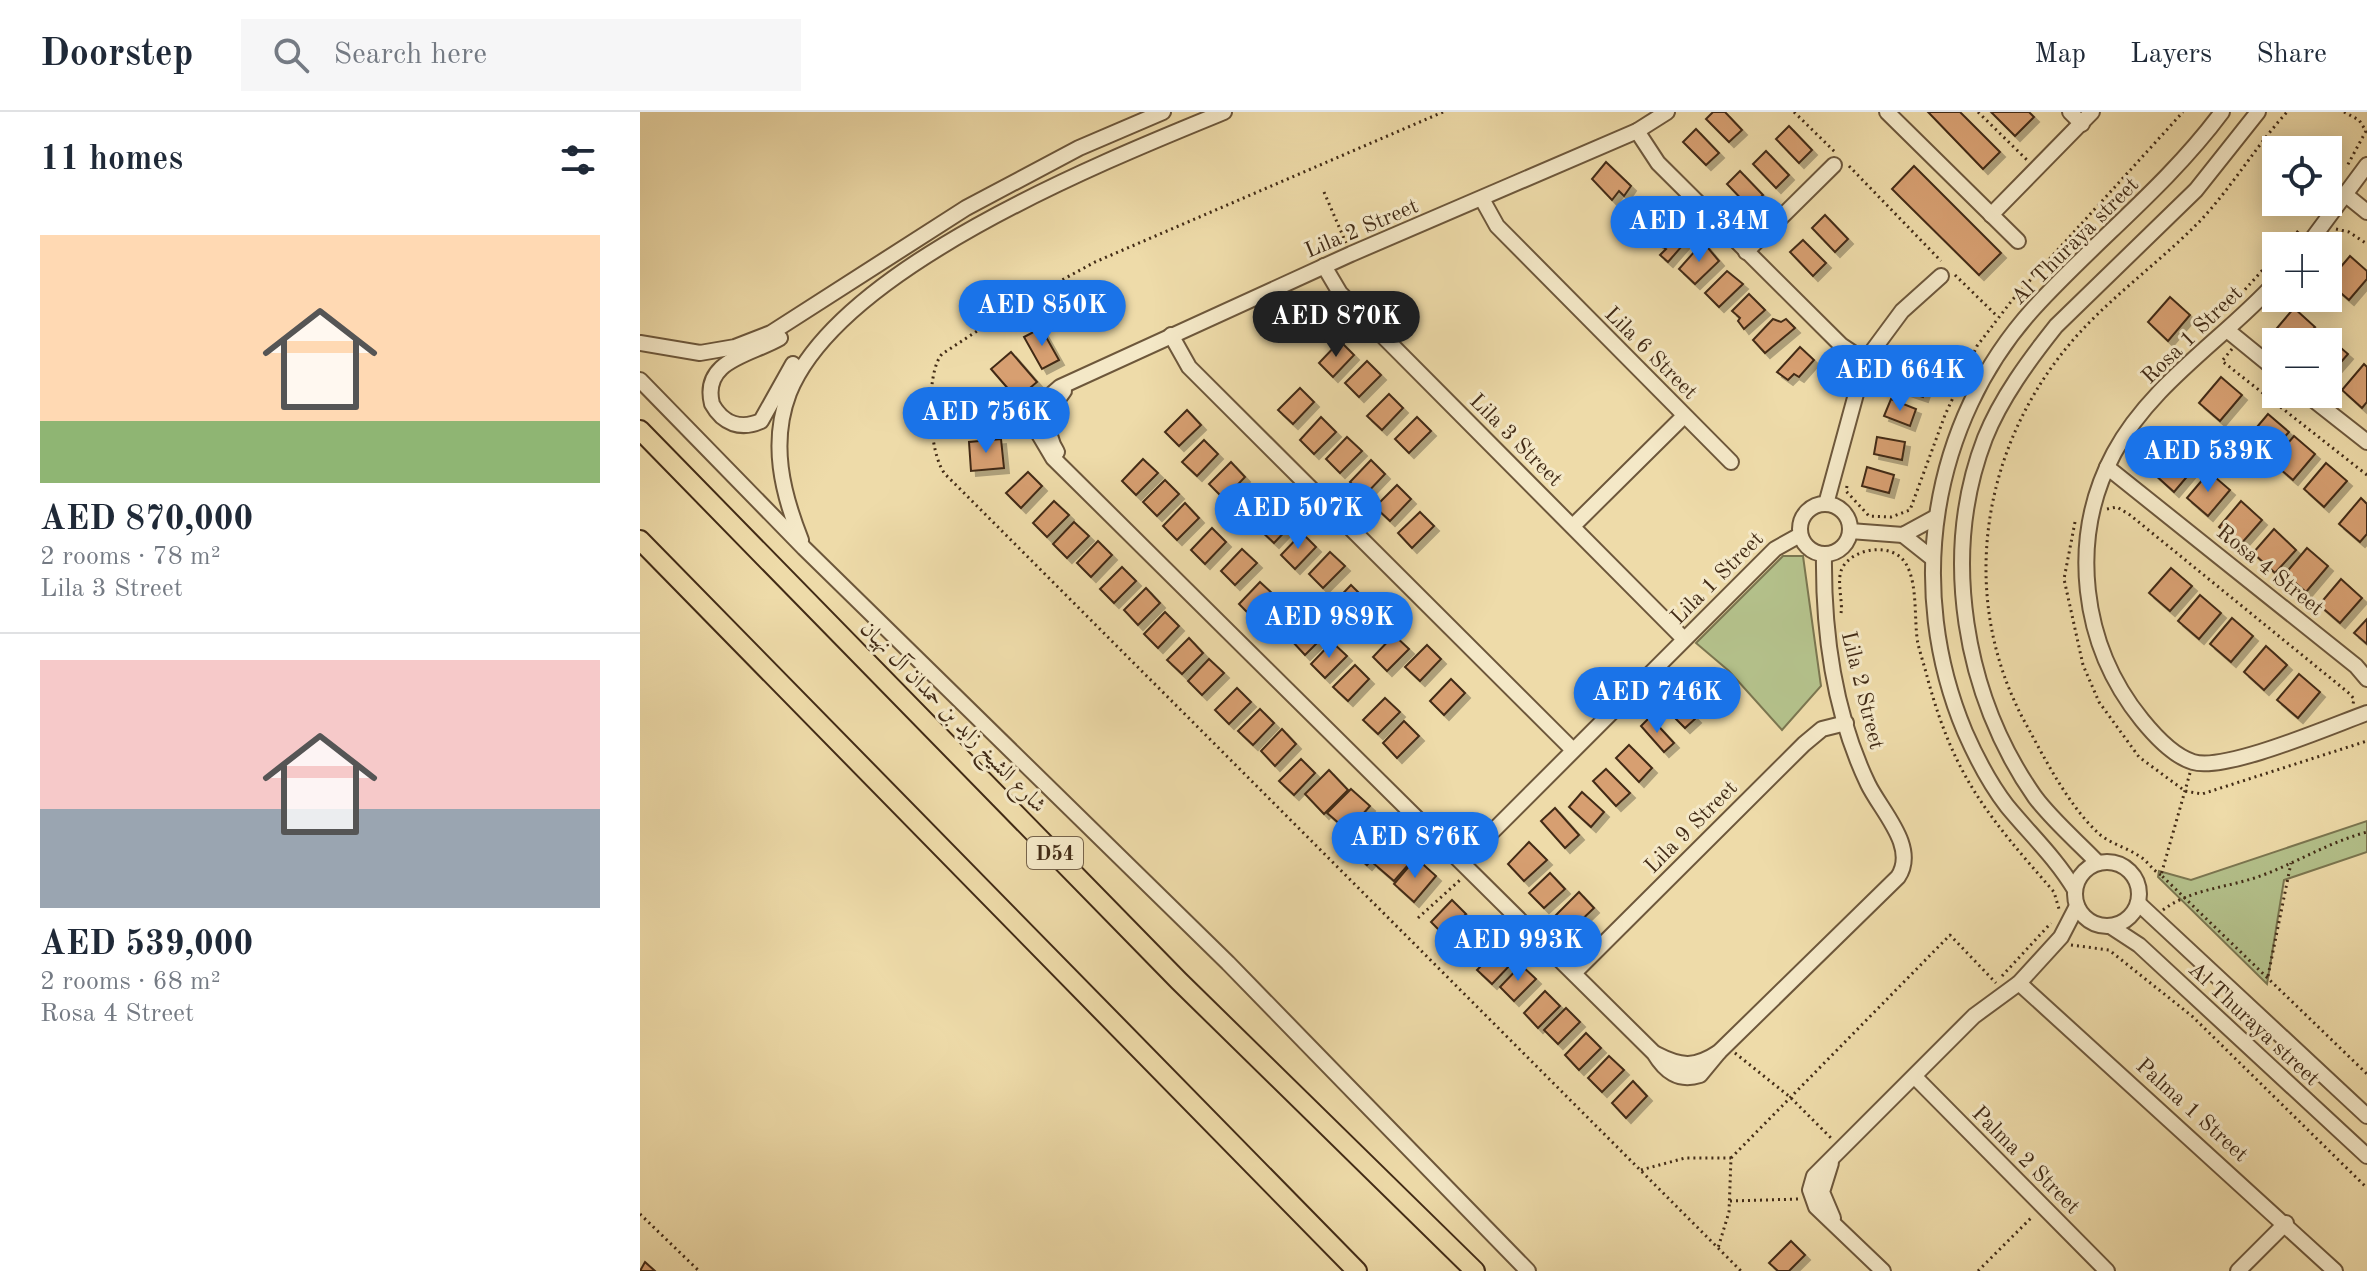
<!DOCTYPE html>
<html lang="en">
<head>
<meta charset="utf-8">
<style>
	:root { --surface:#fff; --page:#f6f6f7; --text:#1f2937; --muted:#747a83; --line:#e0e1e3; --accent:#1a73e8 }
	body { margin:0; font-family:"Old Standard TT",Amiri,serif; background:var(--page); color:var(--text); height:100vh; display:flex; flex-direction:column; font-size:30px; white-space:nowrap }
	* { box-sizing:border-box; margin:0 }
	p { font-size:26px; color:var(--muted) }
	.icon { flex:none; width:44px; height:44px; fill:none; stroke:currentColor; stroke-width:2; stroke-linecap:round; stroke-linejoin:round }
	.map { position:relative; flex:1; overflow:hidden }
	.drawer { display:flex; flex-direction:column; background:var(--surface); width:640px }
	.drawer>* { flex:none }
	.tools { position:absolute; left:1622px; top:24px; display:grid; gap:16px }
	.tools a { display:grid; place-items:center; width:80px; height:80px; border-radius:0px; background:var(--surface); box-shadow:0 4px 20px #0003; font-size:40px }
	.price { position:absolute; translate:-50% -68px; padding:0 18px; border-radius:28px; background:var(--accent); color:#fff; font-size:26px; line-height:52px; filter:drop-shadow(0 2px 4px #0008) }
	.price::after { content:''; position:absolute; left:50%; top:48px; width:24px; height:18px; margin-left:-12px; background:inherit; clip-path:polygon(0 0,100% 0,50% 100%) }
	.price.current { background:#222; color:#fff }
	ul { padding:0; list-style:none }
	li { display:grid; align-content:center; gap:16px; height:424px; padding:0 40px }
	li+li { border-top:2px solid var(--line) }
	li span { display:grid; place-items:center; height:248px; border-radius:0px; color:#555 }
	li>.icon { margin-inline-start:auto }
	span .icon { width:144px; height:144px; fill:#fffc; stroke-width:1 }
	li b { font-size:34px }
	h2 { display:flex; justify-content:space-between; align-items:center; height:96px; padding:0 40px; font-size:34px }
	header { display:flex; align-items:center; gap:48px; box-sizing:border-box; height:112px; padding:0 40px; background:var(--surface); border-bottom:2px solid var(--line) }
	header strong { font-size:38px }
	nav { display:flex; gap:44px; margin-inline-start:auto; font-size:28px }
	.search { width:560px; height:72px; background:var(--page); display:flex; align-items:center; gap:20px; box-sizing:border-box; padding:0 28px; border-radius:0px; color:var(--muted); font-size:30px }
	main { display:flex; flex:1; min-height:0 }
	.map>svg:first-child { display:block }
</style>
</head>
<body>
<header>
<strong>Doorstep</strong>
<div class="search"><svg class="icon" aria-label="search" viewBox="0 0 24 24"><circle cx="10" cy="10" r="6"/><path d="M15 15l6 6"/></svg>Search here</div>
<nav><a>Map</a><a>Layers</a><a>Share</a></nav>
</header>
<main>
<section class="drawer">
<h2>11 homes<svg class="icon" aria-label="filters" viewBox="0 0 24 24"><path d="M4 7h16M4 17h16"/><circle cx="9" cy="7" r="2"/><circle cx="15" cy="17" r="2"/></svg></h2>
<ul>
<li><span style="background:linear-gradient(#ffd9b3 75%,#8fb573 0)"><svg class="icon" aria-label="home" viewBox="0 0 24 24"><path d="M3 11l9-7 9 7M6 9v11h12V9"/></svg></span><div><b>AED 870,000</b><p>2 rooms · 78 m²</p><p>Lila 3 Street</p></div></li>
<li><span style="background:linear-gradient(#f6c9c9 60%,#9aa5b1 0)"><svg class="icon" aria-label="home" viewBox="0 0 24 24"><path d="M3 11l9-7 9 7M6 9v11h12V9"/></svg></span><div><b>AED 539,000</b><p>2 rooms · 68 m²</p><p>Rosa 4 Street</p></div></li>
</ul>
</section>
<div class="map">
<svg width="1727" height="1159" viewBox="0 0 1727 1159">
	<defs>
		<filter id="shadow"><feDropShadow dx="5" dy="5" stdDeviation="0" flood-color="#0004"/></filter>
	</defs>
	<rect width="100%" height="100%" fill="#eedba9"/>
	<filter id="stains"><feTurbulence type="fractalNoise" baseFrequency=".0025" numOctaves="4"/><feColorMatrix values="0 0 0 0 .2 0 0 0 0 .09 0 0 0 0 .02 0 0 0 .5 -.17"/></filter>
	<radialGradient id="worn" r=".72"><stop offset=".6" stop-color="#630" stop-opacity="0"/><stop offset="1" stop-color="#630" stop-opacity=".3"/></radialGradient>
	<g fill="#b4c18b" stroke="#7b7650" stroke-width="2">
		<polygon points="1143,444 1163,444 1181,574 1142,618 1089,559 1056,531"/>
		<polygon points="1727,709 1727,740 1644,768 1627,872 1518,765 1519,759 1551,768"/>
	</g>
	<g fill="#d79f71" stroke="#422b16" stroke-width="2" filter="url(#shadow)">
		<polygon points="1073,0 1085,0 1102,18 1089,30 1066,7"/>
		<polygon points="1288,0 1320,0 1360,40 1343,57"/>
		<polygon points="1351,0 1389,0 1394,5 1375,24"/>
		<polygon points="1149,14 1172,38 1159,51 1136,27"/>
		<polygon points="1056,17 1079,41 1066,53 1043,30"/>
		<polygon points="1126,39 1149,63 1136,76 1113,52"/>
		<polygon points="966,50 991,74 984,84 979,79 972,88 952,67"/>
		<polygon points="1274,54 1361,141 1339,163 1252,77"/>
		<polygon points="1100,59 1123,83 1110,96 1087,72"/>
		<polygon points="1013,90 1028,104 1008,122 1001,116 1006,111 997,105"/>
		<polygon points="1185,103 1208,127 1195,140 1172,116"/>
		<polygon points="1036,113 1049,126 1028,150 1020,143 1026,137 1018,131"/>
		<polygon points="1163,128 1186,151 1173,164 1150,140"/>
		<polygon points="1063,130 1079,149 1055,172 1039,157"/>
		<polygon points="1710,144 1727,159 1727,167 1709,188 1688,170"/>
		<polygon points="1087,159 1103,172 1079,195 1065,181"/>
		<polygon points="1109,182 1125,198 1104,217 1098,209 1100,206 1092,199"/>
		<polygon points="1530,185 1550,203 1528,229 1508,210"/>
		<polygon points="1654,196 1675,215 1662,230 1641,230 1632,222"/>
		<polygon points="1133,207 1141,210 1146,207 1155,216 1125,241 1113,228"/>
		<polygon points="401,216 419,248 402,257 384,225"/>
		<polygon points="1687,224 1708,242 1688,265 1688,230 1681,230"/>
		<polygon points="700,229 714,243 693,265 679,251"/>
		<polygon points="1160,235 1174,248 1159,265 1154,262 1148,268 1137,260"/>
		<polygon points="371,240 397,270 377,287 351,257"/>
		<polygon points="727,249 741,263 719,285 705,271"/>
		<polygon points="1724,252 1727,255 1727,290 1722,296 1702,278"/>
		<polygon points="1263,256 1290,265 1283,285 1257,276"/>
		<polygon points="1581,265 1602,283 1580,309 1559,291"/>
		<polygon points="660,276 674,290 653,312 638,298"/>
		<polygon points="749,282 763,296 742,318 727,304"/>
		<polygon points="1251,287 1276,297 1270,314 1244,304"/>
		<polygon points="358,291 359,312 327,315 326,294"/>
		<polygon points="547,298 561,313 539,334 525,320"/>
		<polygon points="1628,302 1649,320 1626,346 1606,328"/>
		<polygon points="681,305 696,320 674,342 660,328"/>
		<polygon points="777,305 791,319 769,341 755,327"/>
		<polygon points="1654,324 1675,342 1653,368 1632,350"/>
		<polygon points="707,325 722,339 700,361 686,347"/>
		<polygon points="1237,325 1265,330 1262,348 1234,342"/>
		<polygon points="361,327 364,356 331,359 329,330"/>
		<polygon points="564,328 578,342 557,364 542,350"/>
		<polygon points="1535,336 1556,354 1534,380 1513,361"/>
		<polygon points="503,347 518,361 496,383 482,369"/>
		<polygon points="731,348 745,362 724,384 710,370"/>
		<polygon points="591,350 605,365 584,387 569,372"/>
		<polygon points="1686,351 1707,369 1684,395 1664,377"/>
		<polygon points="1227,355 1254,363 1249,381 1222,374"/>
		<polygon points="388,360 402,374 381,396 366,381"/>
		<polygon points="1569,360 1590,378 1568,404 1547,386"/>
		<polygon points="525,368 539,382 517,404 503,390"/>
		<polygon points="757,373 771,387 750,409 735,395"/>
		<polygon points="615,374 629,388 608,410 593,396"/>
		<polygon points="1721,386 1727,392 1727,422 1720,430 1699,412"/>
		<polygon points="414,389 429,403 407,425 393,411"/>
		<polygon points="1601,389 1622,408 1600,433 1579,415"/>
		<polygon points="545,391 559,406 537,428 523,414"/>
		<polygon points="641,395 655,409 634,431 619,417"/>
		<polygon points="780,400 794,414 772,436 758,421"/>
		<polygon points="434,410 449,424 427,446 413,432"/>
		<polygon points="572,416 586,430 565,452 551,438"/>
		<polygon points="1634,417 1656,438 1635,461 1613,441"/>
		<polygon points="662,421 676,435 655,457 641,443"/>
		<polygon points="458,429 472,443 451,465 437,451"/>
		<polygon points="1667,436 1688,454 1666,480 1645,462"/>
		<polygon points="602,437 617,451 595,473 581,459"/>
		<polygon points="690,440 705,454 683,476 669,462"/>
		<polygon points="482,455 496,469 474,491 460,477"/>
		<polygon points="1531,456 1552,474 1530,499 1509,481"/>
		<polygon points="1701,467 1722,486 1700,511 1679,493"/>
		<polygon points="620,470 635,484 613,506 599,492"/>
		<polygon points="711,473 725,487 704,509 690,495"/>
		<polygon points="506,476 520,491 498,513 484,498"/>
		<polygon points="1560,483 1581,501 1559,527 1538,509"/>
		<polygon points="649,487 663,502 642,524 628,509"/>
		<polygon points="735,488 750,502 728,524 714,509"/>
		<polygon points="525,500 539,514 518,536 504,522"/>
		<polygon points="672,506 687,521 665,543 651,528"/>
		<polygon points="1592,506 1613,524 1591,550 1570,532"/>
		<polygon points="1727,507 1727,532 1714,521"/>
		<polygon points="754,523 769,537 747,559 733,545"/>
		<polygon points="549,526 563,541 542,562 527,548"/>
		<polygon points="692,530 707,544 685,566 671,552"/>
		<polygon points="787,533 801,547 780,569 765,555"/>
		<polygon points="1626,534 1647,553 1624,578 1604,560"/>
		<polygon points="569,547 584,561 562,583 548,569"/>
		<polygon points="715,553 729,567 708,589 693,575"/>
		<polygon points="1659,562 1680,580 1658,606 1637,588"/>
		<polygon points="811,567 825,581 804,603 790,589"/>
		<polygon points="597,576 611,590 589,612 575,598"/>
		<polygon points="745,586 760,600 738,622 723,608"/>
		<polygon points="1037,587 1056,606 1045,616 1027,598"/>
		<polygon points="620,597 634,611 613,633 598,619"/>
		<polygon points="1010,605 1034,631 1024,640 1001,614"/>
		<polygon points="764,609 779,624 757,646 743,631"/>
		<polygon points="642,617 656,632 635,654 621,639"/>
		<polygon points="989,633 1012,656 999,670 976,646"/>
		<polygon points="661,647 675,661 654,683 639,669"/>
		<polygon points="966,657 990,681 976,694 953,669"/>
		<polygon points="689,658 708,678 684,702 665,682"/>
		<polygon points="711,677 730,694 708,719 687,701"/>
		<polygon points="942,680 964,700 951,715 929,695"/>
		<polygon points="915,696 939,723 925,736 901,709"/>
		<polygon points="728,709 749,728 727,753 706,735"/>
		<polygon points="755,726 776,744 754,769 733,751"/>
		<polygon points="889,730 907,748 884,769 868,752"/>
		<polygon points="776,746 796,764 774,790 754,772"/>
		<polygon points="910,761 925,777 904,796 889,781"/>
		<polygon points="939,780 954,796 931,818 916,803"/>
		<polygon points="812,788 826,802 805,824 791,810"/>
		<polygon points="839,810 853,824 832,846 817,832"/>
		<polygon points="859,836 873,850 852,872 837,858"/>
		<polygon points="881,853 896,867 874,889 860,875"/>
		<polygon points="905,879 920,894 898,916 884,901"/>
		<polygon points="926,896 940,910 918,932 904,918"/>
		<polygon points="946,921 961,936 939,958 925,943"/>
		<polygon points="969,944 984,958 962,980 948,966"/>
		<polygon points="993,969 1007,984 986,1006 972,991"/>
		<polygon points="1151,1129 1165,1143 1149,1159 1138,1159 1129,1151"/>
		<polygon points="5,1150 15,1159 0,1159"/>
	</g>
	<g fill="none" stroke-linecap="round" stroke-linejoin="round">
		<defs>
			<g id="minor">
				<path d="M1027,0L997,19L711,142L420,275L404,289L397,319L413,346L1014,941C1025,959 1038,970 1060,963L1079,940"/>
				<polyline points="1247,0 1378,129"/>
				<polyline points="1430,0 1442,12"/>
				<polyline points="997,19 1018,51 1201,233 1225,249"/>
				<polyline points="1706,83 1727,100"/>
				<polyline points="842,87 857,114 1091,350"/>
				<polyline points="1351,103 1452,0"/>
				<polyline points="1667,134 1727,53"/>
				<polyline points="1106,140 1194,53"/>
				<polyline points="684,154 700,181 1044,527"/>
				<path d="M1636,170C1584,227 1511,272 1474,341C1428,427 1441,533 1502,608C1515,624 1533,644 1553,650C1585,660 1691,614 1727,601"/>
				<polyline points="1587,218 1636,258"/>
				<polyline points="531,223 549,255 933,638"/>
				<path d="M140,226C111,243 61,248 72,292C83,312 101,318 121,309L153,252"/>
				<polyline points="0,231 60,241 95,235 131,221 326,96 439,36 523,0"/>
				<polyline points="0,268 164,436 588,851 888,1159"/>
				<polyline points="1666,282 1727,330"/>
				<path d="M417,340C403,318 409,298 424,279"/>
				<polyline points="1467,355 1716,554 1727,567"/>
				<circle cx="1185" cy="417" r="25"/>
				<polyline points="1186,392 1225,249 1262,199 1301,164"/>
				<polyline points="933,414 1044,304"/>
				<polyline points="1210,419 1263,423 1296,405"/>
				<polyline points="1263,423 1292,446"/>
				<path d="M161,428C142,380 130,331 149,281C200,155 464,49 584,0"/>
				<polyline points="823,749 1135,437 1160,423"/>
				<circle cx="1467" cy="782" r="32"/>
				<path d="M1458,751C1437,729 1413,709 1395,685C1324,584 1300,443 1345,326C1361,286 1389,248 1416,214L1556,78L1618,0"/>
				<path d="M1435,778C1416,746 1390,722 1367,694C1350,672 1336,645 1325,620C1265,477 1290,311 1394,196C1455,129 1527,74 1582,0"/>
				<polyline points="1498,791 1727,1004"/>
				<polyline points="1470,814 1499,833 1727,1044"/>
				<polyline points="934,861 1164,632 1182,617 1206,611"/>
				<polyline points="1379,871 1695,1159"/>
				<path d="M1016,942C1041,955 1055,956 1079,940L1258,765C1278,735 1241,699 1228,672C1194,601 1183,519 1184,442"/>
				<polyline points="1275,965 1467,1159"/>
				<polyline points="1191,1051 1182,1080 1193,1106"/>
				<polyline points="1243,1159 1176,1095 1170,1078 1174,1064 1334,904 1379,871 1421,825 1437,794"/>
				<polyline points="1598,1159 1646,1111"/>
			</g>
			<g id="major">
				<polyline points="0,318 539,869 835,1159"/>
				<polyline points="0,428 717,1159"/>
			</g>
		</defs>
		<use href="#minor" stroke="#6d573b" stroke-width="18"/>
		<use href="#major" stroke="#422b16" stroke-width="22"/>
		<g stroke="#422b16" stroke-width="3" stroke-dasharray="2 4" stroke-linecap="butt">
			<path d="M803,0L455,150L380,191L302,242C285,261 288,344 306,363L1101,1159"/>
			<polyline points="1154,0 1195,40"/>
			<polyline points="1338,0 1387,48"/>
			<polyline points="1704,0 1719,8 1726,19 1706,56"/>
			<polyline points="1209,54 1301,149"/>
			<polyline points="684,80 706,131"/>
			<polyline points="1696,117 1709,120 1727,132"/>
			<polyline points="1645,134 1660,117"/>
			<polyline points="1315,163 1358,205"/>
			<polyline points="1593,191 1636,143"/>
			<polyline points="1592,237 1582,249 1727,363"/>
			<polyline points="1207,374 1206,379 1229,404 1251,405 1270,398 1305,303 1337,234 1373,187 1543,0"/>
			<polyline points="1467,397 1477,395 1490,403 1710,582 1714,587 1713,592"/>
			<polyline points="1435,410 1424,467 1443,553 1459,590 1499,645 1545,679 1562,682 1727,629"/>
			<path d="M1201,501C1203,490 1197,472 1201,459C1208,439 1242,431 1259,444C1280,460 1273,508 1278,532C1281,544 1285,556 1288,568C1315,667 1349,705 1414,780L1419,797"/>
			<polyline points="1550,661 1521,763 1727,962"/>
			<path d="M1521,763C1512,758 1508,749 1499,744C1486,735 1468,731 1457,720C1428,692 1406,649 1387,614C1318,491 1339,341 1428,234C1466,188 1518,152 1560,109C1592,75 1616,34 1647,0"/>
			<path d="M1523,798C1552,776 1589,776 1623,763C1660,749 1687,731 1727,720"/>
			<polyline points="778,806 820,768"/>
			<polyline points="1431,833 1469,838 1553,905 1727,1076"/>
			<polyline points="1362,864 1411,811"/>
			<polyline points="1628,864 1651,751"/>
			<polyline points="1095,941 1150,985 1191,1026"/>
			<polyline points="1091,1046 1310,823 1356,871"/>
			<polyline points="1001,1058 1045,1046 1091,1046 1089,1100 1078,1136"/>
			<polyline points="1090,1089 1159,1087"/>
			<polyline points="0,1102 59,1159"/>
			<polyline points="1338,1159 1392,1105"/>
		</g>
		<use href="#minor" stroke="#f4e8c7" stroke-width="14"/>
		<use href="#major" stroke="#eedba9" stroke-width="18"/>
	</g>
	<g text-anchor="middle" stroke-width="6" stroke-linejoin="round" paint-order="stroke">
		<rect fill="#f4e8c7" stroke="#77644b" stroke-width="2" x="387" y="725" width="56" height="32" rx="6"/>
		<g font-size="20" font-weight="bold" fill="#422b16">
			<text x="415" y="748">D54</text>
		</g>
		<g font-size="22" fill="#422b16" stroke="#f4e8c7">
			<text transform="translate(721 115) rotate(-23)" y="8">Lila 2 Street</text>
			<text transform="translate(1434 128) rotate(-45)" y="8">Al Thuraya street</text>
			<text transform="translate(1551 222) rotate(-44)" y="8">Rosa 1 Street</text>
			<text transform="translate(1012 240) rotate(45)" y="8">Lila 6 Street</text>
			<text transform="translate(877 327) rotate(45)" y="8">Lila 3 Street</text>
			<text transform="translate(1631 457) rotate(39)" y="8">Rosa 4 Street</text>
			<text transform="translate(1076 465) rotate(-45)" y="8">Lila 1 Street</text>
			<text transform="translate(1224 578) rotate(76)" y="8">Lila 2 Street</text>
			<text transform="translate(314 604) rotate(46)" y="8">شارع الشيخ زايد بن حمدان آل نهيان</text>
			<text transform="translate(1050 714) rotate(-45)" y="8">Lila 9 Street</text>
			<text transform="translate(1615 911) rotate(43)" y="8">Al Thuraya street</text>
			<text transform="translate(1553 997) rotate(42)" y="8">Palma 1 Street</text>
			<text transform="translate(1387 1047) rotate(45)" y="8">Palma 2 Street</text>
		</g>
	</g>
	<rect width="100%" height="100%" filter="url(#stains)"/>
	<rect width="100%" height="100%" fill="url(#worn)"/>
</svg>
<div class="tools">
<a><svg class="icon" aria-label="locate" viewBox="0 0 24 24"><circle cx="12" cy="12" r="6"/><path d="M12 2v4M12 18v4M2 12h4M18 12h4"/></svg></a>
<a>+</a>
<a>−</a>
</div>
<b class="price" style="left:1059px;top:152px">AED 1.34M</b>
<b class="price" style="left:402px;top:236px">AED 850K</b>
<b class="price current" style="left:696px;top:247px">AED 870K</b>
<b class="price" style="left:1260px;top:301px">AED 664K</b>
<b class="price" style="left:346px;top:343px">AED 756K</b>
<b class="price" style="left:1568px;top:382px">AED 539K</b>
<b class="price" style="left:658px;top:439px">AED 507K</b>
<b class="price" style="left:689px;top:548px">AED 989K</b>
<b class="price" style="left:1017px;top:623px">AED 746K</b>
<b class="price" style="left:775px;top:768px">AED 876K</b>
<b class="price" style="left:878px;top:871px">AED 993K</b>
</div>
</main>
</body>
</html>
